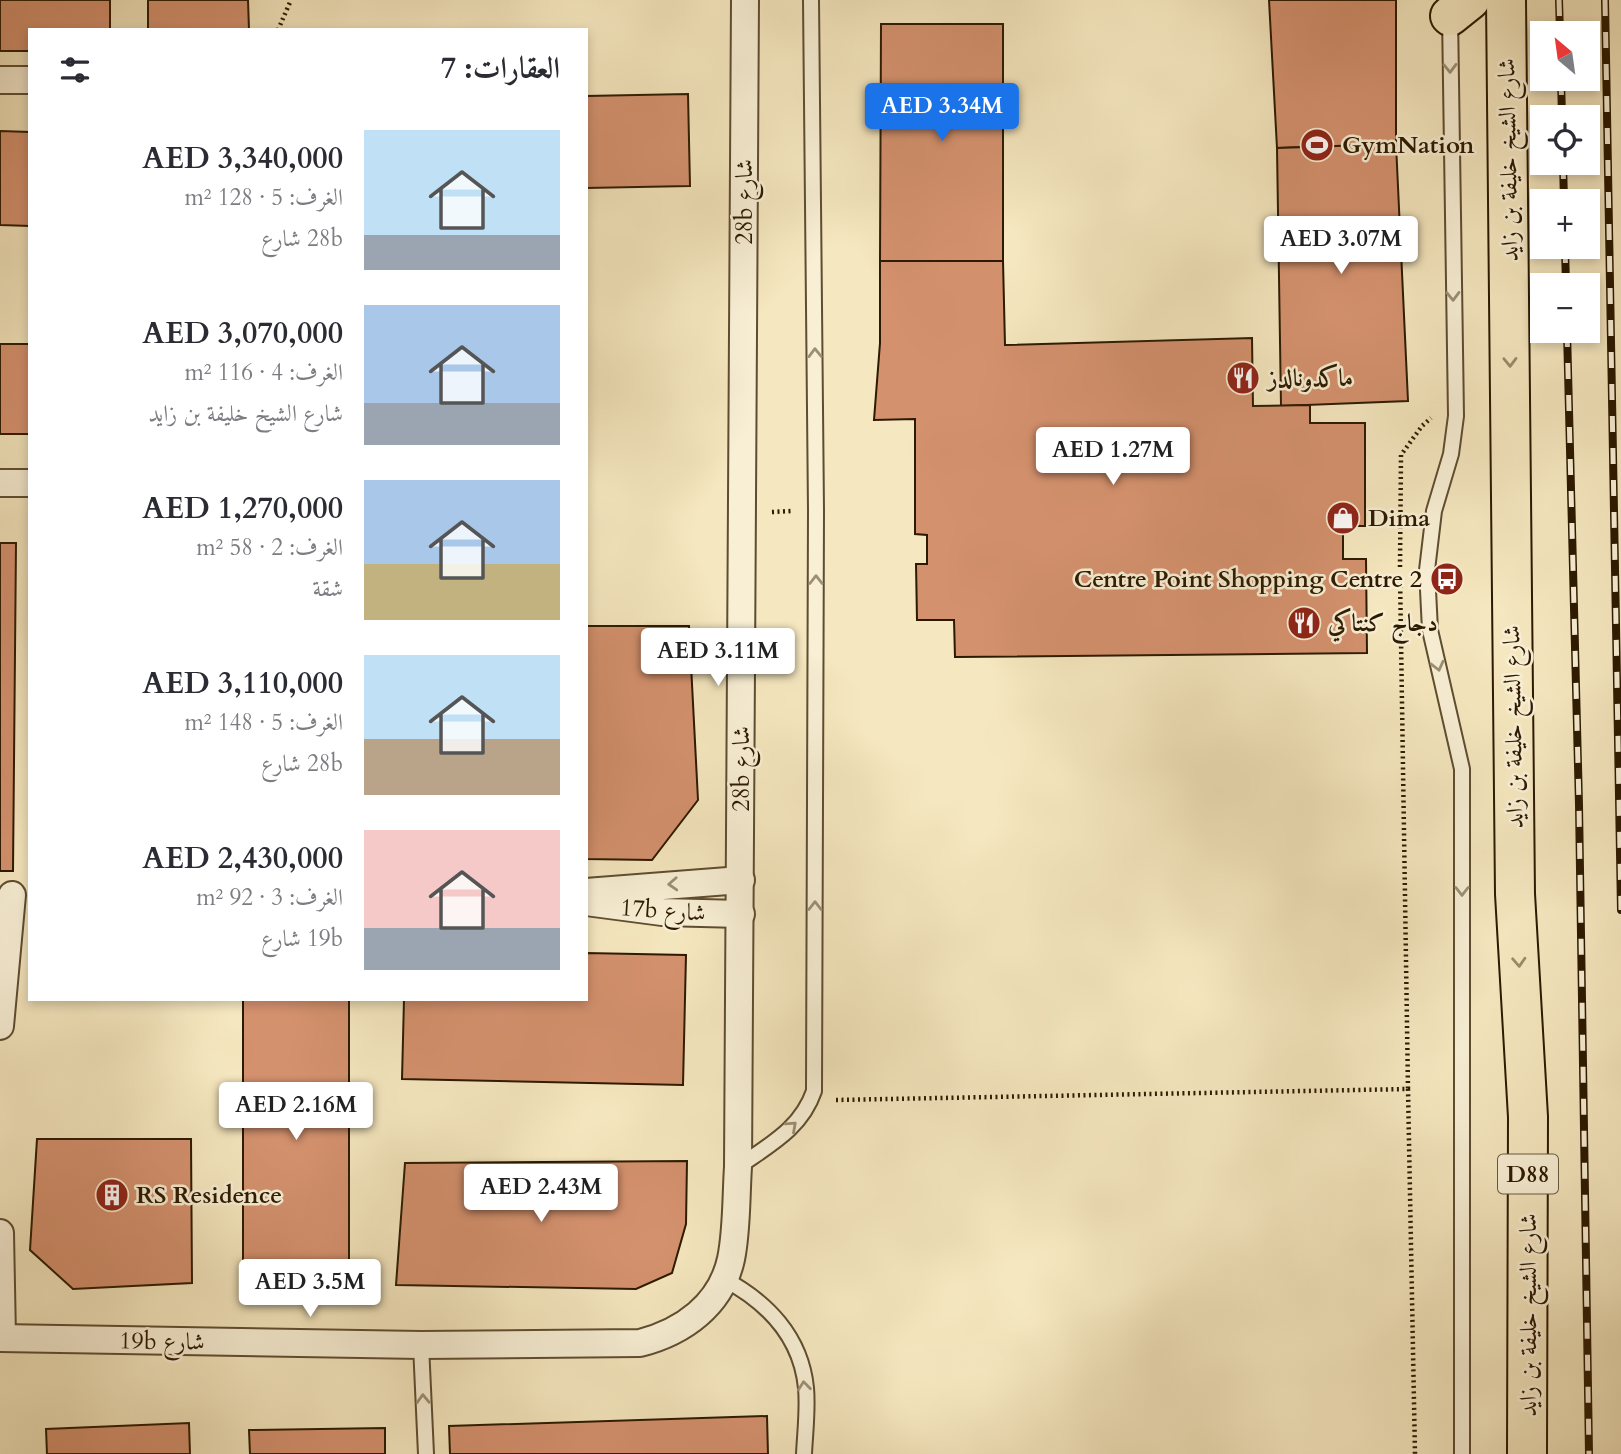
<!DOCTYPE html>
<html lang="ar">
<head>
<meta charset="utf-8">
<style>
	:root { --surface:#fff; --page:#f2f2f3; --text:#2b2b33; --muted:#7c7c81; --accent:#1a73e8 }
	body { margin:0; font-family:Cardo,Amiri,serif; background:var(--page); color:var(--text); direction:rtl; height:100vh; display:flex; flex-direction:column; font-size:26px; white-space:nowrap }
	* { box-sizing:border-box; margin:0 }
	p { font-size:23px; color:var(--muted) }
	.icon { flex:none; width:38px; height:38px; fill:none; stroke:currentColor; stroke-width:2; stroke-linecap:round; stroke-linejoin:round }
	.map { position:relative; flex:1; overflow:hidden; direction:ltr }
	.side { position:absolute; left:28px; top:28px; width:560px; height:973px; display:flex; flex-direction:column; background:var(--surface); border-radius:0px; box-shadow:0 4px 10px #0003; direction:rtl }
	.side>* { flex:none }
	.needle { width:46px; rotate:331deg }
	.controls { position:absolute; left:1530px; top:21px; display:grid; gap:14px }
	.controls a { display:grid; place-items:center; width:70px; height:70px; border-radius:0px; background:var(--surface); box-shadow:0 4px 10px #0003; font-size:35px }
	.price { position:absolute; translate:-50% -60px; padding:0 16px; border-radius:7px; background:#fff; color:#222; font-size:23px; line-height:46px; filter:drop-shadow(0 2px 4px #0008) }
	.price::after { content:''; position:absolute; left:50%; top:42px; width:21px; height:16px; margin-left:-10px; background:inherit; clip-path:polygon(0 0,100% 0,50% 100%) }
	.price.current { background:var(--accent); color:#fff }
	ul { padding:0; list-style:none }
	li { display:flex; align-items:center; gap:21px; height:175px; padding:0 28px }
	li span { display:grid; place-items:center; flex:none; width:196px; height:140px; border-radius:0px; color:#555 }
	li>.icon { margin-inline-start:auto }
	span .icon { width:84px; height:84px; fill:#fffc; stroke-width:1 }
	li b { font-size:30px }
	h2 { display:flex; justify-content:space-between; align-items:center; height:84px; padding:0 28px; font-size:30px }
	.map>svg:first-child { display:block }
</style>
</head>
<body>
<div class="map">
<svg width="1621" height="1454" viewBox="0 0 1621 1454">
	<rect width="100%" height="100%" fill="#f5e7bf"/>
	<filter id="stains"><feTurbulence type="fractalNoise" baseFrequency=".00286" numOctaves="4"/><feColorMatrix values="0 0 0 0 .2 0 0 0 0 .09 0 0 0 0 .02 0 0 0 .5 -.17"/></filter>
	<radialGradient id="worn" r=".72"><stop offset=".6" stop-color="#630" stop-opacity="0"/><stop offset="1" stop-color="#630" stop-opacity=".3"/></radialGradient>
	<g fill="#d4916e" stroke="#2c1a00" stroke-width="2">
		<polygon points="0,0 110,0 110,30 30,30 30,51 0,51"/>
		<polygon points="148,0 248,0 249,30 148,30"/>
		<polygon points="1269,0 1396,0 1396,144 1277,148"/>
		<polygon points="881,24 1003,24 1003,261 880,261"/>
		<polygon points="688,94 690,186 586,188 586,96"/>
		<polygon points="0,131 30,132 30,226 0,225"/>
		<polygon points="1396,144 1408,401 1281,406 1277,148"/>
		<polygon points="880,261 1003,261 1005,345 1252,338 1253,406 1310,405 1310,423 1365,423 1365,526 1343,526 1343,559 1366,559 1367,653 955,657 954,620 917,620 916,564 927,564 927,535 915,534 915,419 874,420 880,343"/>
		<rect x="0" y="344" width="30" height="90"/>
		<polygon points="0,543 16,543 13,871 0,871"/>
		<polygon points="586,626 689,626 698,800 652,860 586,859"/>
		<polygon points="586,953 686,955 683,1085 402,1079 404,999 586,999"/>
		<polygon points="243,999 349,999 349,1285 243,1286"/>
		<polygon points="37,1139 191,1139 192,1283 73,1289 30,1250"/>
		<polygon points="687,1161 686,1224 672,1273 636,1289 396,1285 405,1163"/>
		<polygon points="767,1416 768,1454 450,1454 449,1426"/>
		<polygon points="189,1423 190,1454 47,1454 46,1429"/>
		<polygon points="385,1428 385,1454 250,1454 249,1430"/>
	</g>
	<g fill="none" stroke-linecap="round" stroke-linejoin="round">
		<defs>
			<g id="service">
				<polyline points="1450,15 1456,416 1451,454 1434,511 1427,570 1430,630 1462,769 1462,1454"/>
				<path d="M738,1167C769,1145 801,1129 814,1091L816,511L811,0"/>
				<path d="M724,1279C767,1302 801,1337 806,1388C808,1409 805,1433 804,1454"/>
				<polyline points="421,1345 426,1454"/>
			</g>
			<g id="minor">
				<polyline points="0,80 30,80"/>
				<polyline points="0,483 30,483"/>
				<polyline points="586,892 741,880"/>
				<polyline points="586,902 662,912 741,914"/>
				<polyline points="0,1026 12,895"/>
				<polyline points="0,1233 2,1338"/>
				<path d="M0,1338L421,1345L640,1343C683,1332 721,1305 731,1259C737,1231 736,1196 738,1167L745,0"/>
			</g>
			<g id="primary">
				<polyline points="1506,0 1515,894 1528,1117 1527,1454"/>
				<polyline points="1450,16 1470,0"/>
			</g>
		</defs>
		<use href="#service" stroke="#5e4d30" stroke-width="18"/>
		<use href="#minor" stroke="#5e4d30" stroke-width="30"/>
		<use href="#primary" stroke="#2c1a00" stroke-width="42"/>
		<g stroke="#2c1a00" stroke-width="4.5" stroke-dasharray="2 3.5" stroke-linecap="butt">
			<polyline points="278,30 291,0"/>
			<polyline points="772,512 791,511"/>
			<polyline points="1400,567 1401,455 1422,426 1431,418"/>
			<polyline points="1400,575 1408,1089"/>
			<polyline points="836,1100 1408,1089 1415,1454"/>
		</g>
		<use href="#service" stroke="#f8efd5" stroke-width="14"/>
		<use href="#minor" stroke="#f8efd5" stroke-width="26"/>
		<use href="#primary" stroke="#f5e7bf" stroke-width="38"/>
		<defs>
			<g id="rail">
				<polyline points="1559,0 1560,33"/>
				<polyline points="1605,0 1621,910"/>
				<polyline points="1561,79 1562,117"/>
				<polyline points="1563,163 1564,201"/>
				<polyline points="1565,247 1566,285"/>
				<polyline points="1567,331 1579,805 1589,1454"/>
			</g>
		</defs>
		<use href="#rail" stroke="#2c1a00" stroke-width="8"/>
		<use href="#rail" stroke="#f8efd5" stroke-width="5" stroke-dasharray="16" stroke-linecap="butt"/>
	</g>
	<defs><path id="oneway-chevron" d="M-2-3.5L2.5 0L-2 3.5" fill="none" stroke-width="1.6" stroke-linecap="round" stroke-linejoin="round" transform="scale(1.75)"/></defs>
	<g stroke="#9c8f75">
		<use href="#oneway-chevron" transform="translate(1450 68) rotate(89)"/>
		<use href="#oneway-chevron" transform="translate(1453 296) rotate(89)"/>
		<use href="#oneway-chevron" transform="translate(815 353) rotate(-91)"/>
		<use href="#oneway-chevron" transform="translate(816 580) rotate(-90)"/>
		<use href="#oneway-chevron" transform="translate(1438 666) rotate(76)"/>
		<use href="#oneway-chevron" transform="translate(673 884) rotate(177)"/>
		<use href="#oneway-chevron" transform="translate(1462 891) rotate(90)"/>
		<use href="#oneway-chevron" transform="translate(815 906) rotate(-90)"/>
		<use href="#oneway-chevron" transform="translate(792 1126) rotate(-42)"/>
		<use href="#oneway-chevron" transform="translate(804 1386) rotate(-96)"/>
		<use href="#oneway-chevron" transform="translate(423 1399) rotate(-92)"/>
	</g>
	<g stroke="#9b8b69">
		<use href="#oneway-chevron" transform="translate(1510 362) rotate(89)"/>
		<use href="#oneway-chevron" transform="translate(1519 962) rotate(87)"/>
	</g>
	<defs>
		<symbol id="stadium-disc" viewBox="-11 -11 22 22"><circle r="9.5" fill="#8f2418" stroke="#f8efd5"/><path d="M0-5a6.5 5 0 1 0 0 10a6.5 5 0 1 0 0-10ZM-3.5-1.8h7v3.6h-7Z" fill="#fff"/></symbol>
		<symbol id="restaurant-disc" viewBox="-11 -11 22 22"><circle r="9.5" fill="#8f2418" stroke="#f8efd5"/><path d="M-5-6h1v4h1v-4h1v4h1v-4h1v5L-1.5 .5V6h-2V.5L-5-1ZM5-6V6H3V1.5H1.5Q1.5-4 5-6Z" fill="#fff"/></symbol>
		<symbol id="shop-disc" viewBox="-11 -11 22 22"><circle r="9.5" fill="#8f2418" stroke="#f8efd5"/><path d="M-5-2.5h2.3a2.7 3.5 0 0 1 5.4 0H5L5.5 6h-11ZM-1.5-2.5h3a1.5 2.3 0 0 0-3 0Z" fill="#fff"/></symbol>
		<symbol id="bus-disc" viewBox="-11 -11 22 22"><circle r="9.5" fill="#8f2418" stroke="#f8efd5"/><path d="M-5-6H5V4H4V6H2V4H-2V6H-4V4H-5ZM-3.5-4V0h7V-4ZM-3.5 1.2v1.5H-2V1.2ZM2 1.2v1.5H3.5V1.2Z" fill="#fff"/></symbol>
		<symbol id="building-disc" viewBox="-11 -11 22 22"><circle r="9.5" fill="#8f2418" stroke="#f8efd5"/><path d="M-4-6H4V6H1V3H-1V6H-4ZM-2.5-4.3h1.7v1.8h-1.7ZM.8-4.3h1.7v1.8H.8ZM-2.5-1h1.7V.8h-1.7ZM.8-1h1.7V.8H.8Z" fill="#fff"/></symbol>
	</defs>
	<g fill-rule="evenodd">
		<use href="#stadium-disc" x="1298" y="126" width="38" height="38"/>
		<use href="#restaurant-disc" x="1224" y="359" width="38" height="38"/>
		<use href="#shop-disc" x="1324" y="499" width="38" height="38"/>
		<use href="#bus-disc" x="1428" y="560" width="38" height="38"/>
		<use href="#restaurant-disc" x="1285" y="604" width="38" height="38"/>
		<use href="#building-disc" x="93" y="1176" width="38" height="38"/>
	</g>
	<g text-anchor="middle" stroke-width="5" stroke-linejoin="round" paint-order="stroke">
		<rect fill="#f8efd5" stroke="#695a40" stroke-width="2" x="1498" y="1154.5" width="60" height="39" rx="5"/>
		<g font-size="23" font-weight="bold" fill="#2c1a00">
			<text x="1528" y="1182">D88</text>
		</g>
		<g font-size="24" font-weight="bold" fill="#2c1a00" stroke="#f8efd5" text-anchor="start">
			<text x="1342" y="153">GymNation</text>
			<text x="1268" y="386">ماكدونالدز</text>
			<text x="1368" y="526">Dima</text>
			<text x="1422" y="587" text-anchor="end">Centre Point Shopping Centre 2</text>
			<text x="1328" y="631">دجاج كنتاكي</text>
			<text x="136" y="1203">RS Residence</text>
		</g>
		<g font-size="24" fill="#2c1a00" stroke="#f8efd5">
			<text transform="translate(1508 160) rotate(-91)" y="8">شارع الشيخ خليفة بن زايد</text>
			<text transform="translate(744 202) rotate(-90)" y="8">28b شارع</text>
			<text transform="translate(1513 727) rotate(-91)" y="8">شارع الشيخ خليفة بن زايد</text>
			<text transform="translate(741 769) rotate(-90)" y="8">28b شارع</text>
			<text transform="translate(663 910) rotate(4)" y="8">17b شارع</text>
			<text transform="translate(1528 1315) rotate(-90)" y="8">شارع الشيخ خليفة بن زايد</text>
			<text transform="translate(162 1341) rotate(1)" y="8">19b شارع</text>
		</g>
	</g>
	<rect width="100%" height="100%" filter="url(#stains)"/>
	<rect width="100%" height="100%" fill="url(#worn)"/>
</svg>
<div class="controls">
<a><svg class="needle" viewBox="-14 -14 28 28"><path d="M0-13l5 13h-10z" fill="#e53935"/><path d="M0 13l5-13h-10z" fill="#7c7c81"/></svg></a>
<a><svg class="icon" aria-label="locate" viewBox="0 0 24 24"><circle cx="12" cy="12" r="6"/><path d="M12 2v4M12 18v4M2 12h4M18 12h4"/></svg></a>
<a>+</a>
<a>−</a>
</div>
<b class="price current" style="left:942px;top:143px">AED 3.34M</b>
<b class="price" style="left:1341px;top:276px">AED 3.07M</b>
<b class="price" style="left:1113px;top:487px">AED 1.27M</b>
<b class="price" style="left:718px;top:688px">AED 3.11M</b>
<b class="price" style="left:296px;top:1142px">AED 2.16M</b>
<b class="price" style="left:541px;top:1224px">AED 2.43M</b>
<b class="price" style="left:310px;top:1319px">AED 3.5M</b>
<section class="side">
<h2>العقارات: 7<svg class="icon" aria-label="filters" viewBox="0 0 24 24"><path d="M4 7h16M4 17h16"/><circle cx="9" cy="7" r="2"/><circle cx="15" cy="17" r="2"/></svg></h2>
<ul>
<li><span style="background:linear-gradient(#bfe0f5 75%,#9aa5b1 0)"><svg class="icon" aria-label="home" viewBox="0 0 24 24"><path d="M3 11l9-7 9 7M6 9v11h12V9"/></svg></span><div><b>AED 3,340,000</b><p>الغرف: 5 · 128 m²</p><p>28b شارع</p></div></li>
<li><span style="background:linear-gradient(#a9c7e8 70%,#9aa5b1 0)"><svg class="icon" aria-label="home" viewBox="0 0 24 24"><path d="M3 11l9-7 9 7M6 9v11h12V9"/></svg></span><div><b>AED 3,070,000</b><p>الغرف: 4 · 116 m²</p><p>شارع الشيخ خليفة بن زايد</p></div></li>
<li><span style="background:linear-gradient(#a9c7e8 60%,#c2b280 0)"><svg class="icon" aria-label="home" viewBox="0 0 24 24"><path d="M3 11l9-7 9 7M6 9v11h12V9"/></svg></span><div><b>AED 1,270,000</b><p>الغرف: 2 · 58 m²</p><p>شقة</p></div></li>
<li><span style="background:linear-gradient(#bfe0f5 60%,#b9a48a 0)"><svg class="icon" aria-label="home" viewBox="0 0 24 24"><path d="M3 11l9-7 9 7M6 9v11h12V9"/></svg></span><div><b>AED 3,110,000</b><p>الغرف: 5 · 148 m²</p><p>28b شارع</p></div></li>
<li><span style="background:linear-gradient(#f6c9c9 70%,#9aa5b1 0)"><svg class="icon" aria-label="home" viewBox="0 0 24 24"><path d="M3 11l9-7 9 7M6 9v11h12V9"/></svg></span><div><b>AED 2,430,000</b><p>الغرف: 3 · 92 m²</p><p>19b شارع</p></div></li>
</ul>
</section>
</div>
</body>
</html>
